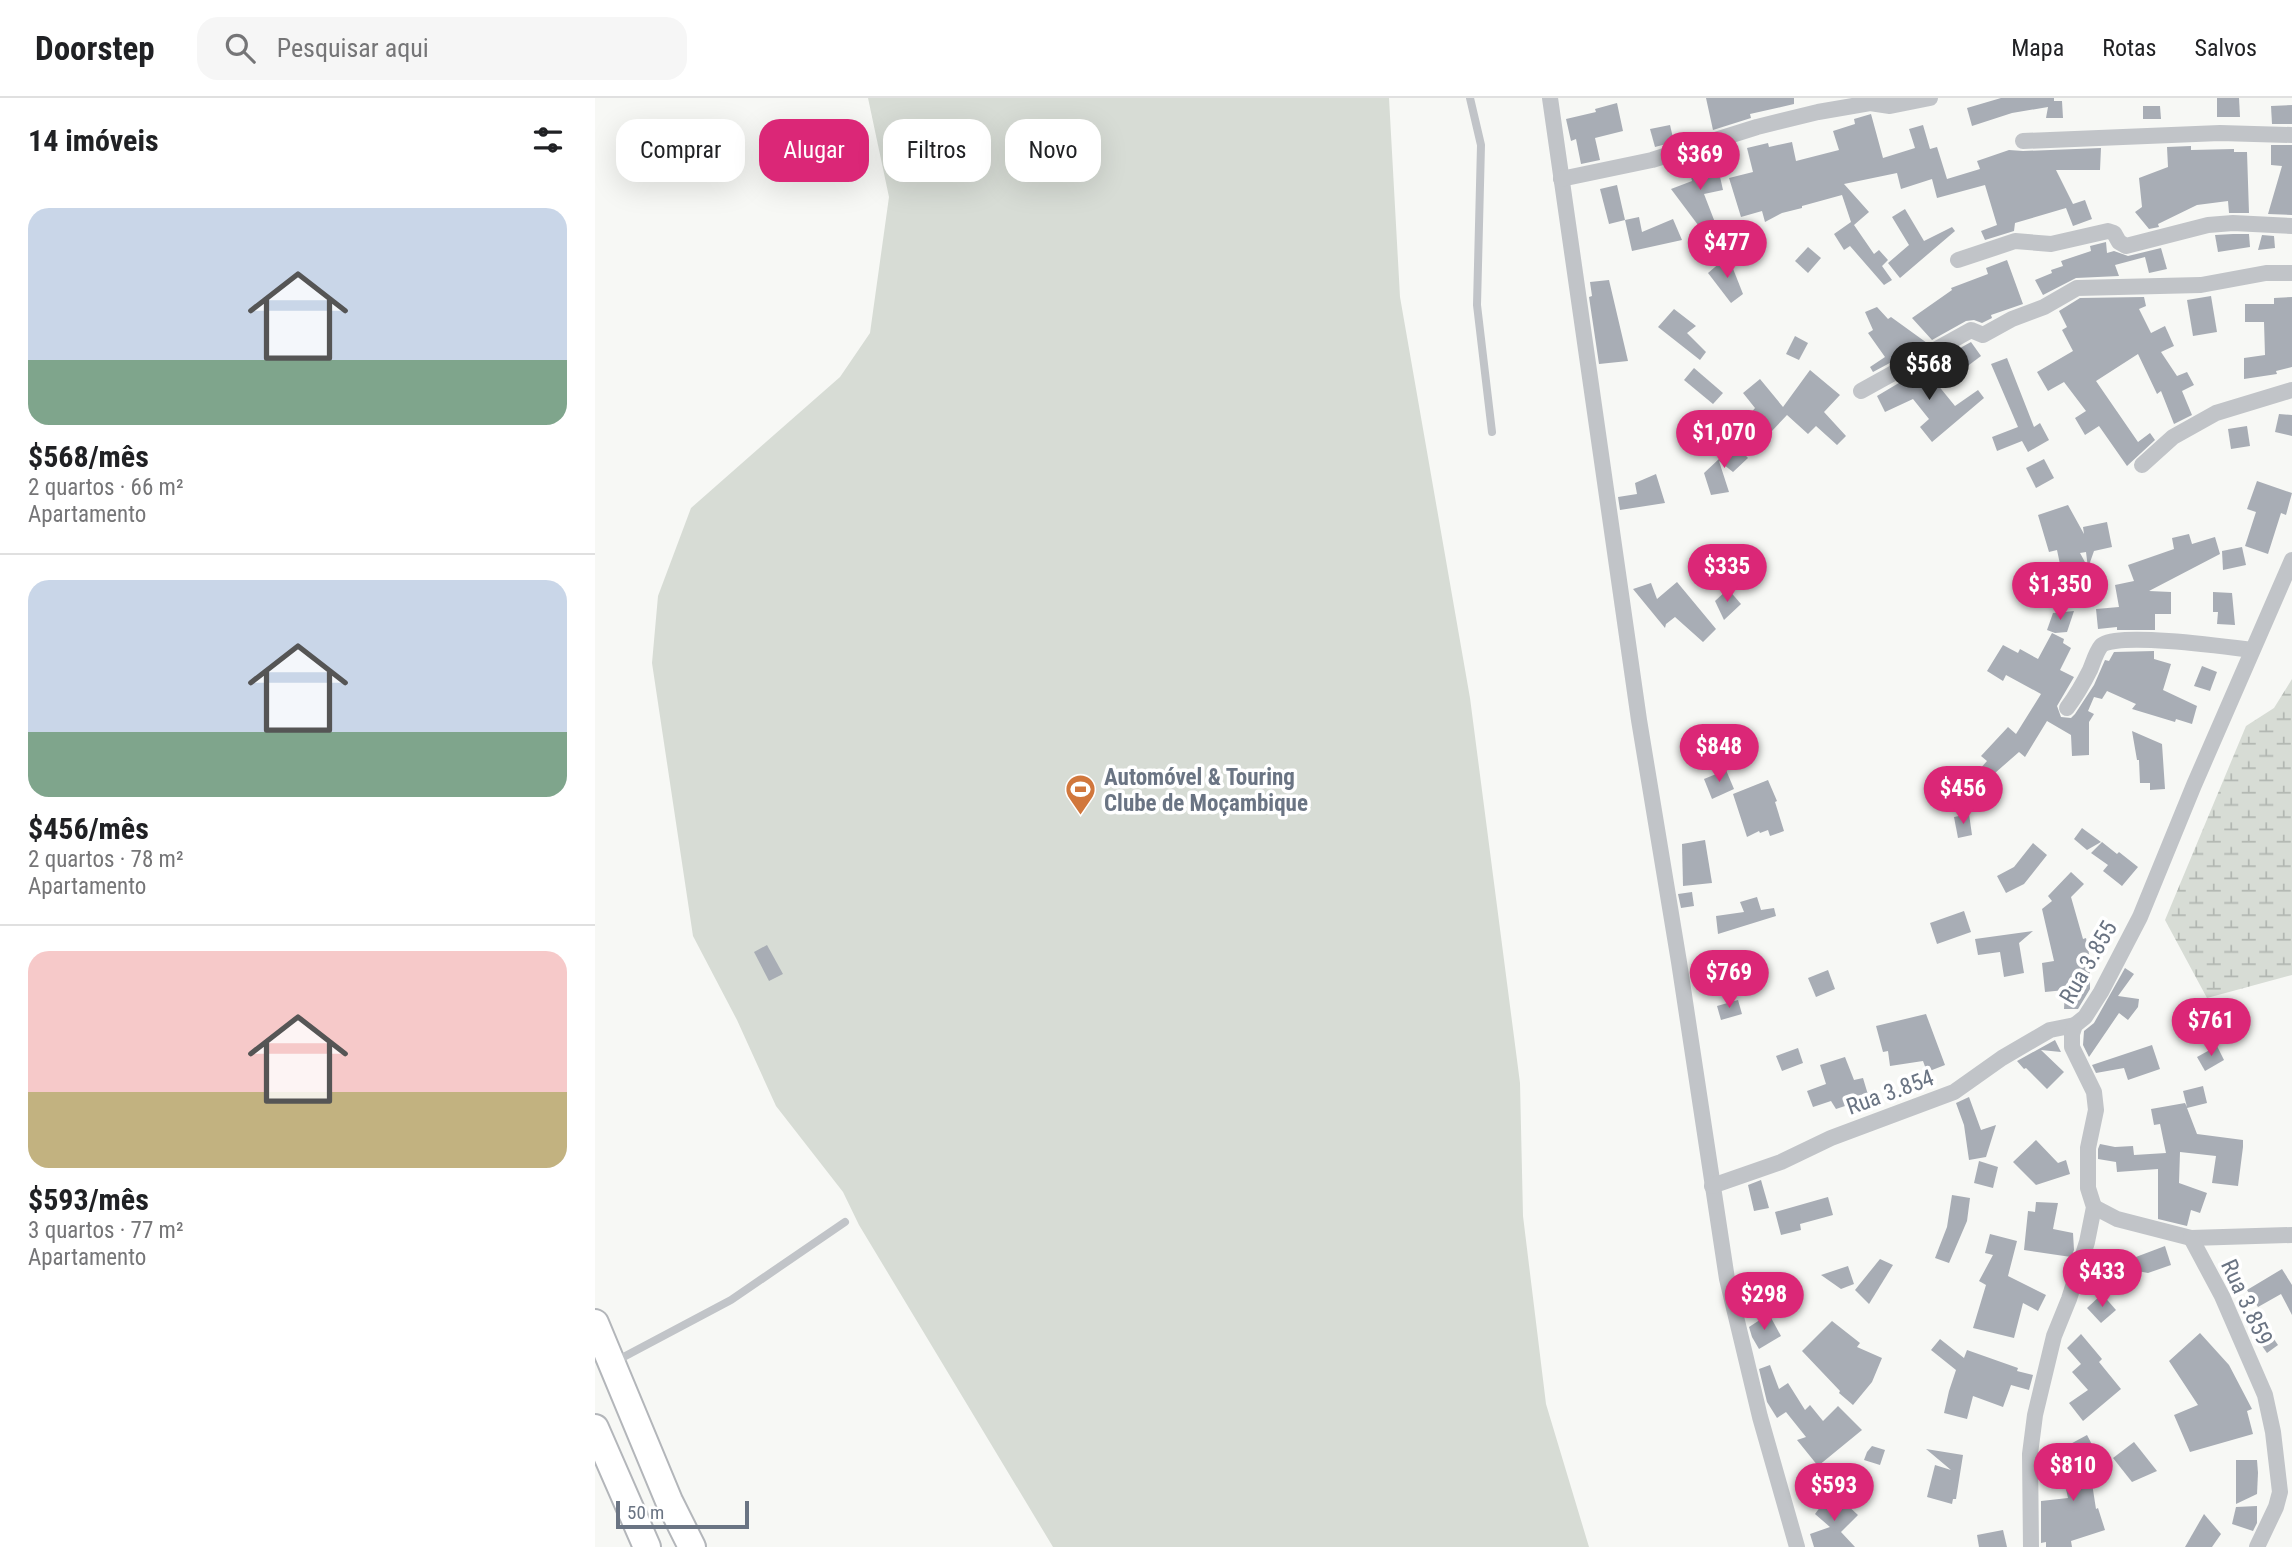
<!DOCTYPE html>
<html lang="pt">
<head>
<meta charset="utf-8">
<style>
	:root { --surface:#fff; --page:#f6f6f6; --text:#202124; --muted:#757577; --line:#e0e0e0; --accent:#db2777 }
	body { margin:0; font-family:"Roboto Condensed",sans-serif; background:var(--page); color:var(--text); height:100vh; display:flex; flex-direction:column; font-size:26px; white-space:nowrap }
	* { box-sizing:border-box; margin:0 }
	p { font-size:23px; color:var(--muted) }
	.icon { flex:none; width:38px; height:38px; fill:none; stroke:currentColor; stroke-width:2; stroke-linecap:round; stroke-linejoin:round }
	.map { position:relative; flex:1; overflow:hidden }
	.drawer { display:flex; flex-direction:column; background:var(--surface); width:595px }
	.drawer>* { flex:none }
	.guide { position:absolute; left:21px; top:21px; width:665px; height:63px; display:flex; gap:14px }
	.scale { position:absolute; left:21px; bottom:18px; width:133px; box-sizing:border-box; padding-left:7px; border:4px solid #6a7483; border-top:0; font-size:19px; line-height:24px; white-space:nowrap; color:#6a7483; -webkit-text-stroke:5px #fff; paint-order:stroke }
	.price { position:absolute; translate:-50% -60px; padding:0 16px; border-radius:24px; background:var(--accent); color:#fff; font-size:23px; line-height:46px; filter:drop-shadow(0 2px 4px #0008) }
	.price::after { content:''; position:absolute; left:50%; top:42px; width:21px; height:16px; margin-left:-10px; background:inherit; clip-path:polygon(0 0,100% 0,50% 100%) }
	.price.current { background:#222; color:#fff }
	ul { padding:0; list-style:none }
	li { display:grid; align-content:center; gap:14px; height:371px; padding:0 28px }
	li+li { border-top:2px solid var(--line) }
	li span { display:grid; place-items:center; height:217px; border-radius:21px; color:#555 }
	li>.icon { margin-inline-start:auto }
	span .icon { width:126px; height:126px; fill:#fffc; stroke-width:1 }
	li b { font-size:30px }
	h2 { display:flex; justify-content:space-between; align-items:center; height:84px; padding:0 28px; font-size:30px }
	.pill { padding:0 24px; border-radius:21px; background:var(--surface); box-shadow:0 7px 28px #0002; font-size:24px; line-height:63px }
	.pill.current { background:var(--accent); color:#fff }
	header { display:flex; align-items:center; gap:42px; box-sizing:border-box; height:98px; padding:0 35px; background:var(--surface); border-bottom:2px solid var(--line) }
	header strong { font-size:33px }
	nav { display:flex; gap:38px; margin-inline-start:auto; font-size:24px }
	.search { width:490px; height:63px; background:var(--page); display:flex; align-items:center; gap:18px; box-sizing:border-box; padding:0 24px; border-radius:21px; color:var(--muted); font-size:26px }
	main { display:flex; flex:1; min-height:0 }
	.map>svg:first-child { display:block }
</style>
</head>
<body>
<header>
<strong>Doorstep</strong>
<div class="search"><svg class="icon" aria-label="search" viewBox="0 0 24 24"><circle cx="10" cy="10" r="6"/><path d="M15 15l6 6"/></svg>Pesquisar aqui</div>
<nav><a>Mapa</a><a>Rotas</a><a>Salvos</a></nav>
</header>
<main>
<section class="drawer">
<h2>14 imóveis<svg class="icon" aria-label="filters" viewBox="0 0 24 24"><path d="M4 7h16M4 17h16"/><circle cx="9" cy="7" r="2"/><circle cx="15" cy="17" r="2"/></svg></h2>
<ul>
<li><span style="background:linear-gradient(#c9d6e8 70%,#7fa58c 0)"><svg class="icon" aria-label="home" viewBox="0 0 24 24"><path d="M3 11l9-7 9 7M6 9v11h12V9"/></svg></span><div><b>$568/mês</b><p>2 quartos · 66 m²</p><p>Apartamento</p></div></li>
<li><span style="background:linear-gradient(#c9d6e8 70%,#7fa58c 0)"><svg class="icon" aria-label="home" viewBox="0 0 24 24"><path d="M3 11l9-7 9 7M6 9v11h12V9"/></svg></span><div><b>$456/mês</b><p>2 quartos · 78 m²</p><p>Apartamento</p></div></li>
<li><span style="background:linear-gradient(#f6c9c9 65%,#c2b280 0)"><svg class="icon" aria-label="home" viewBox="0 0 24 24"><path d="M3 11l9-7 9 7M6 9v11h12V9"/></svg></span><div><b>$593/mês</b><p>3 quartos · 77 m²</p><p>Apartamento</p></div></li>
</ul>
</section>
<div class="map">
<svg width="1697" height="1449" viewBox="0 0 1697 1449">
	<defs>
		<pattern id="wetland-marsh" width="20" height="14" patternUnits="userSpaceOnUse" patternTransform="scale(1.75)"><rect width="20" height="14" fill="#d7dcd5"/><path d="M1 5h8M5 5V1M11 12h8M15 12V8" fill="none" stroke="#b2b7b2"/></pattern>
	</defs>
	<rect width="100%" height="100%" fill="#f7f8f5"/>
	<polygon fill="url(#wetland-marsh)" points="1697,581 1697,877 1612,900 1570,822 1651,628 1679,610"/>
	<polygon fill="#d7dcd5" points="273,0 794,0 805,199 875,600 925,985 928,1118 951,1306 994,1449 458,1449 264,1127 248,1094 181,1008 142,922 98,838 57,565 63,498 96,410 245,279 275,235 294,99"/>
	<g fill="#a8adb5">
		<polygon points="1111,0 1199,0 1199,6 1155,16 1156,20 1118,32"/>
		<polygon points="1406,0 1459,0 1459,3 1467,3 1468,20 1451,20 1453,9 1417,15 1377,28 1372,10"/>
		<polygon points="1622,0 1644,0 1645,19 1622,19"/>
		<polygon points="1022,5 1028,33 1000,40 1005,62 986,66 981,41 976,43 971,21 1001,14 1000,11"/>
		<polygon points="1697,7 1697,26 1677,26 1676,8"/>
		<polygon points="1548,8 1565,8 1566,21 1548,21"/>
		<polygon points="1276,16 1288,60 1320,50 1314,31 1328,27 1335,51 1342,49 1352,81 1385,71 1382,63 1414,52 1428,53 1506,50 1505,72 1461,72 1478,106 1490,102 1497,121 1478,128 1471,110 1420,125 1419,133 1390,142 1386,133 1402,127 1390,87 1342,100 1337,81 1306,91 1302,75 1249,86 1274,114 1259,127 1279,156 1284,152 1293,162 1287,168 1297,182 1289,187 1255,148 1249,152 1239,136 1256,124 1247,97 1207,108 1207,110 1187,115 1170,124 1167,113 1146,119 1134,80 1158,74 1152,50 1173,45 1174,49 1197,44 1201,63 1244,52 1238,33 1260,26 1259,21"/>
		<polygon points="1075,27 1079,44 1060,49 1055,31"/>
		<polygon points="1676,47 1697,47 1697,117 1673,116 1687,68 1676,67"/>
		<polygon points="1596,48 1596,52 1639,51 1639,54 1652,54 1654,115 1634,115 1633,103 1602,107 1563,126 1564,129 1554,131 1540,114 1547,109 1544,80 1573,69 1572,49"/>
		<polygon points="1121,61 1128,92 1109,96 1121,127 1106,131 1076,91 1097,83 1093,67"/>
		<polygon points="1022,87 1030,122 1014,126 1005,91"/>
		<polygon points="1310,111 1329,143 1357,129 1360,133 1305,180 1293,165 1314,147 1297,119"/>
		<polygon points="1044,119 1047,134 1078,121 1087,142 1037,153 1030,122"/>
		<polygon points="1638,136 1654,136 1655,149 1623,154 1620,137"/>
		<polygon points="1667,137 1679,138 1680,150 1663,152"/>
		<polygon points="1511,144 1512,155 1519,153 1533,158 1566,150 1572,171 1554,175 1550,159 1520,167 1524,178 1481,180 1448,197 1440,182 1457,175 1456,172 1468,168 1466,163 1496,153 1495,148"/>
		<polygon points="1213,149 1226,160 1213,175 1200,163"/>
		<polygon points="1133,158 1148,196 1136,205 1113,175"/>
		<polygon points="1412,162 1428,206 1396,217 1397,220 1387,225 1379,222 1371,223 1337,242 1317,220 1357,192 1356,190 1393,176 1391,170"/>
		<polygon points="1014,182 1033,263 1004,266 994,199 997,198 995,184"/>
		<polygon points="1616,198 1622,234 1598,238 1592,202"/>
		<polygon points="1549,199 1551,208 1544,211 1556,235 1570,228 1579,248 1566,254 1582,278 1592,274 1599,287 1587,293 1597,317 1579,326 1566,293 1562,296 1543,256 1501,283 1543,344 1555,335 1560,342 1532,368 1504,328 1490,337 1480,320 1491,313 1469,284 1453,293 1442,274 1478,253 1467,232 1472,229 1464,213 1485,200"/>
		<polygon points="1697,199 1697,269 1681,273 1682,276 1649,281 1649,260 1670,257 1669,224 1650,224 1650,206 1679,206 1679,200"/>
		<polygon points="1282,209 1293,221 1296,219 1332,245 1278,274 1275,269 1290,259 1273,235 1278,232 1270,214"/>
		<polygon points="1079,211 1101,228 1092,235 1111,254 1105,262 1063,229"/>
		<polygon points="1200,238 1213,245 1204,262 1191,256"/>
		<polygon points="1376,244 1386,258 1370,270 1358,254"/>
		<polygon points="1412,260 1439,329 1445,325 1454,342 1433,354 1427,343 1402,353 1397,339 1423,329 1396,266"/>
		<polygon points="1099,270 1128,295 1118,306 1089,282"/>
		<polygon points="1329,270 1360,308 1383,292 1389,300 1337,344 1325,329 1334,321 1318,301 1290,314 1282,298"/>
		<polygon points="1215,272 1245,297 1229,314 1251,338 1242,347 1221,328 1213,336 1192,317 1176,334 1155,316 1160,310 1148,295 1165,281 1188,309"/>
		<polygon points="1684,316 1697,317 1697,338 1680,334"/>
		<polygon points="1652,328 1655,348 1636,351 1633,331"/>
		<polygon points="1140,346 1153,360 1138,374 1124,363 1134,394 1116,397 1109,375"/>
		<polygon points="1449,361 1459,380 1441,390 1431,370"/>
		<polygon points="1061,376 1070,405 1025,412 1023,399 1042,396 1040,385"/>
		<polygon points="1662,383 1697,395 1691,417 1686,415 1673,456 1650,448 1661,414 1652,411"/>
		<polygon points="1473,407 1489,436 1488,429 1512,424 1517,449 1499,453 1493,470 1491,454 1485,455 1491,466 1466,471 1462,452 1454,454 1443,417"/>
		<polygon points="1594,436 1597,446 1620,439 1625,456 1554,493 1576,494 1576,516 1560,516 1560,532 1522,532 1522,529 1503,531 1501,511 1524,509 1520,487 1539,483 1533,467 1579,451 1577,440"/>
		<polygon points="1647,449 1651,467 1628,472 1627,453"/>
		<polygon points="1082,484 1121,531 1108,544 1080,519 1071,526 1070,530 1038,491 1056,485 1062,501"/>
		<polygon points="1133,491 1146,506 1129,522 1120,503"/>
		<polygon points="1618,494 1637,495 1640,527 1622,526 1623,514 1618,514"/>
		<polygon points="1479,513 1472,534 1460,535 1452,532 1458,515"/>
		<polygon points="1457,535 1469,541 1468,545 1476,550 1465,572 1479,579 1462,608 1466,619 1476,620 1480,616 1499,587 1510,562 1514,563 1519,554 1559,553 1559,561 1576,566 1568,592 1602,608 1597,626 1581,621 1580,624 1537,611 1541,606 1512,593 1507,601 1499,599 1493,613 1499,616 1494,624 1494,657 1477,658 1476,637 1452,623 1430,659 1424,654 1392,682 1403,692 1389,706 1377,695 1372,699 1366,692 1392,663 1386,658 1413,629 1421,636 1446,596 1411,577 1408,583 1392,573 1408,547 1423,555 1425,551 1443,561"/>
		<polygon points="1607,568 1622,574 1615,593 1599,588"/>
		<polygon points="1537,633 1567,646 1570,691 1555,692 1555,685 1545,685 1544,662 1542,662"/>
		<polygon points="1131,672 1139,691 1117,701 1109,681"/>
		<polygon points="1173,682 1182,703 1180,704 1189,733 1175,738 1173,732 1165,735 1164,733 1152,739 1138,696"/>
		<polygon points="1374,716 1377,737 1363,740 1359,719"/>
		<polygon points="1487,730 1506,744 1492,752 1479,741"/>
		<polygon points="1110,742 1117,785 1088,788 1087,746"/>
		<polygon points="1507,744 1522,756 1524,754 1543,769 1527,788 1508,773 1513,767 1496,755"/>
		<polygon points="1438,745 1452,757 1429,786 1411,795 1402,778 1419,769"/>
		<polygon points="1476,774 1489,786 1476,799 1488,841 1491,840 1495,861 1495,891 1483,911 1469,911 1470,892 1450,894 1447,865 1459,863 1447,811 1457,803 1453,798"/>
		<polygon points="1097,794 1099,808 1086,810 1083,796"/>
		<polygon points="1162,799 1166,812 1179,810 1181,818 1123,836 1121,818 1149,814 1145,804"/>
		<polygon points="1369,813 1376,834 1342,846 1335,825"/>
		<polygon points="1438,833 1424,845 1429,875 1409,879 1405,854 1383,857 1380,841"/>
		<polygon points="172,847 188,876 174,883 159,854"/>
		<polygon points="1530,870 1539,876 1523,898 1544,901 1543,909 1533,922 1524,915 1494,959 1488,947 1489,933 1499,925"/>
		<polygon points="1233,872 1240,891 1221,899 1213,880"/>
		<polygon points="1143,902 1147,916 1126,922 1122,908"/>
		<polygon points="1331,916 1350,967 1332,974 1328,963 1295,968 1293,953 1288,954 1281,928"/>
		<polygon points="1460,942 1466,954 1446,952 1469,974 1452,991 1431,970 1429,971 1422,963"/>
		<polygon points="1557,947 1565,971 1533,982 1529,970 1501,975 1497,967"/>
		<polygon points="1622,948 1629,962 1610,973 1602,959"/>
		<polygon points="1203,950 1208,965 1187,973 1181,958"/>
		<polygon points="1250,959 1259,982 1268,980 1274,1000 1241,1011 1236,1003 1218,1009 1212,993 1231,986 1225,967"/>
		<polygon points="1608,988 1612,1005 1592,1010 1602,1036 1648,1042 1648,1049 1643,1088 1617,1085 1621,1058 1585,1054 1584,1085 1612,1095 1605,1115 1596,1112 1592,1128 1563,1121 1563,1071 1522,1074 1521,1064 1503,1061 1503,1051 1505,1046 1520,1049 1538,1048 1539,1057 1571,1055 1565,1026 1559,1027 1556,1011 1590,1005 1592,1009 1588,993"/>
		<polygon points="1374,999 1386,1032 1401,1027 1391,1059 1374,1062 1369,1027 1361,1005"/>
		<polygon points="1441,1042 1463,1065 1471,1062 1475,1076 1441,1087 1418,1064"/>
		<polygon points="1384,1063 1403,1069 1398,1090 1379,1085"/>
		<polygon points="1166,1082 1174,1110 1159,1113 1153,1087"/>
		<polygon points="1357,1097 1375,1100 1372,1123 1354,1165 1340,1160 1352,1129"/>
		<polygon points="1233,1099 1238,1117 1205,1126 1206,1132 1186,1137 1180,1114"/>
		<polygon points="1441,1104 1463,1105 1458,1131 1478,1135 1479,1152 1476,1159 1429,1152 1433,1113 1440,1114"/>
		<polygon points="1395,1136 1422,1143 1413,1178 1451,1197 1443,1213 1428,1205 1419,1240 1378,1230 1391,1187 1384,1183 1398,1157 1390,1155"/>
		<polygon points="1570,1148 1576,1167 1553,1175 1517,1168"/>
		<polygon points="1285,1161 1298,1167 1274,1206 1260,1192"/>
		<polygon points="1253,1168 1259,1186 1246,1191 1226,1177"/>
		<polygon points="1687,1171 1697,1187 1697,1217 1686,1196 1663,1209 1652,1192"/>
		<polygon points="1507,1196 1521,1212 1506,1225 1492,1210"/>
		<polygon points="1174,1216 1186,1238 1164,1251 1157,1239 1154,1229"/>
		<polygon points="1237,1223 1265,1245 1262,1249 1287,1260 1277,1284 1258,1307 1244,1295 1245,1293 1207,1253"/>
		<polygon points="1670,1228 1683,1247 1672,1255 1658,1235"/>
		<polygon points="1605,1235 1634,1267 1657,1311 1652,1313 1658,1336 1595,1354 1579,1317 1603,1307 1574,1263"/>
		<polygon points="1486,1236 1507,1261 1504,1264 1526,1291 1488,1323 1474,1305 1493,1292 1477,1274 1486,1266 1472,1250"/>
		<polygon points="1345,1241 1369,1260 1372,1252 1423,1270 1422,1273 1438,1277 1434,1292 1416,1287 1408,1309 1378,1298 1372,1321 1349,1315 1354,1293 1361,1272 1336,1252"/>
		<polygon points="1175,1267 1184,1291 1193,1285 1210,1312 1215,1307 1228,1323 1243,1308 1267,1332 1223,1368 1202,1342 1211,1339 1191,1314 1182,1320 1172,1304 1164,1271"/>
		<polygon points="1492,1337 1504,1360 1494,1366 1501,1411 1503,1410 1510,1432 1476,1443 1477,1449 1451,1449 1451,1444 1446,1445 1446,1403 1473,1400 1471,1391 1488,1388 1468,1350"/>
		<polygon points="1539,1344 1562,1373 1537,1384 1518,1360"/>
		<polygon points="1277,1348 1290,1352 1285,1367 1269,1362 1272,1354"/>
		<polygon points="1331,1351 1368,1357 1361,1401 1358,1401 1357,1406 1332,1399 1340,1367 1356,1372"/>
		<polygon points="1641,1362 1662,1362 1663,1375 1662,1396 1641,1406"/>
		<polygon points="1237,1393 1263,1417 1246,1434 1260,1449 1219,1449 1215,1436 1235,1429 1220,1416"/>
		<polygon points="1662,1408 1662,1425 1658,1433 1637,1426 1641,1409"/>
		<polygon points="1609,1416 1626,1436 1617,1449 1590,1449"/>
		<polygon points="1408,1432 1412,1449 1384,1449 1382,1437"/>
	</g>
	<g fill="none" stroke-linecap="round" stroke-linejoin="round">
		<defs>
			<g id="primary">
				<polyline points="0,1225 74,1403 97,1449"/>
				<polyline points="0,1330 52,1449"/>
			</g>
		</defs>
		<use href="#primary" stroke="#b3b6ba" stroke-width="30"/>
		<g stroke="#c1c4c8" stroke-width="8">
			<polyline points="875,0 886,47 882,207 897,334"/>
			<polyline points="21,1263 136,1202 250,1124"/>
		</g>
		<g stroke="#c1c4c8" stroke-width="16">
			<polyline points="955,0 1044,622 1084,864 1132,1181 1165,1319 1202,1449"/>
			<polyline points="1428,43 1625,35 1697,37"/>
			<polyline points="966,81 1057,62 1162,29 1223,14 1275,5 1295,8 1335,0"/>
			<polyline points="1363,162 1420,143 1456,146 1513,133 1519,135 1524,144 1531,148 1613,127 1638,125 1697,128"/>
			<polyline points="1266,293 1376,232 1388,237 1417,221 1449,209 1482,190 1606,187 1671,175 1697,175"/>
			<polyline points="1547,367 1578,339 1621,315 1697,292"/>
			<path d="M1472,610C1481,598 1488,586 1495,572C1498,565 1501,554 1506,548C1519,533 1634,549 1657,552"/>
			<polyline points="1117,1088 1186,1064 1236,1040 1359,994 1407,960 1455,932 1480,927"/>
			<polyline points="1499,1109 1522,1121 1596,1140 1697,1137"/>
			<polyline points="1596,1140 1627,1198 1670,1297 1678,1334 1685,1394 1681,1409 1662,1449"/>
			<polyline points="1436,1449 1435,1356 1440,1317 1459,1238 1474,1201 1492,1144 1499,1109 1493,1090 1493,1050 1501,1012 1499,994 1477,949 1477,936 1480,927 1490,919 1506,894 1545,819 1599,687 1697,462"/>
		</g>
		<use href="#primary" stroke="#fff" stroke-width="26"/>
	</g>
	<defs>
		<symbol id="stadium-pin" viewBox="-11 -11 22 30"><path d="M0 17L-7.5 6A9.5 9.5 0 1 1 7.5 6Z" fill="#d1773c" stroke="#fff"/><path d="M0-5a6.5 5 0 1 0 0 10a6.5 5 0 1 0 0-10ZM-3.5-1.8h7v3.6h-7Z" fill="#fff"/></symbol>
	</defs>
	<g fill-rule="evenodd">
		<use href="#stadium-pin" x="468" y="674" width="35" height="47"/>
	</g>
	<g text-anchor="middle" stroke-width="7" stroke-linejoin="round" paint-order="stroke">
		<g font-size="23" font-weight="bold" fill="#6a7483" stroke="#fff" text-anchor="start">
			<text x="509" y="687">Automóvel &amp; Touring<tspan x="509" dy="26">Clube de Moçambique</tspan></text>
		</g>
		<g font-size="23" fill="#6a7483" stroke="#fff">
			<text transform="translate(1493 864) rotate(-60)" y="8">Rua 3.855</text>
			<text transform="translate(1295 994) rotate(-20)" y="8">Rua 3.854</text>
			<text transform="translate(1652 1204) rotate(65)" y="8">Rua 3.859</text>
		</g>
	</g>
</svg>
<div class="scale">50 m</div>
<b class="price" style="left:1105px;top:94px">$369</b>
<b class="price" style="left:1132px;top:182px">$477</b>
<b class="price current" style="left:1334px;top:304px">$568</b>
<b class="price" style="left:1129px;top:372px">$1,070</b>
<b class="price" style="left:1132px;top:506px">$335</b>
<b class="price" style="left:1465px;top:524px">$1,350</b>
<b class="price" style="left:1124px;top:686px">$848</b>
<b class="price" style="left:1368px;top:728px">$456</b>
<b class="price" style="left:1134px;top:912px">$769</b>
<b class="price" style="left:1616px;top:960px">$761</b>
<b class="price" style="left:1507px;top:1211px">$433</b>
<b class="price" style="left:1169px;top:1234px">$298</b>
<b class="price" style="left:1478px;top:1405px">$810</b>
<b class="price" style="left:1239px;top:1425px">$593</b>
<div class="guide">
<a class="pill">Comprar</a>
<a class="pill current">Alugar</a>
<a class="pill">Filtros</a>
<a class="pill">Novo</a>
</div>
</div>
</main>
</body>
</html>
